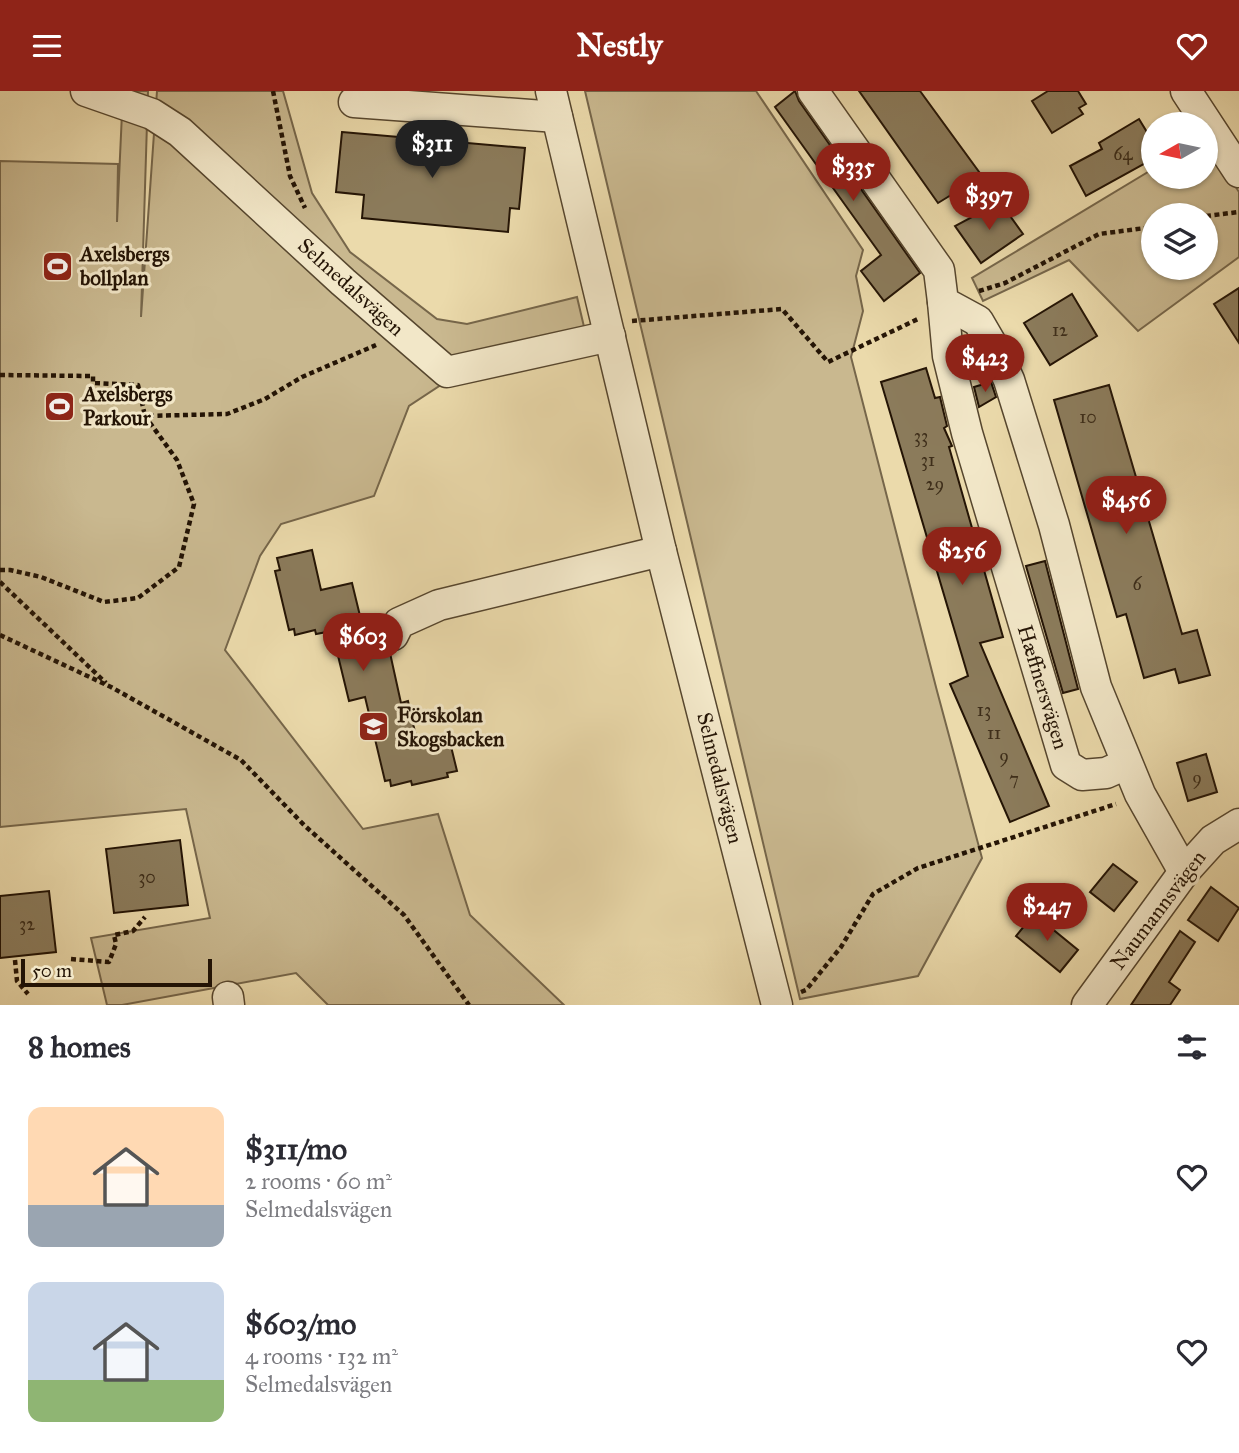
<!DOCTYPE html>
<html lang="en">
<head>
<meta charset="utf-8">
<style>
	:root { --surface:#fff; --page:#f7f7f7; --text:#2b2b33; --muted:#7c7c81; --accent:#8f2418 }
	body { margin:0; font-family:"IM FELL Great Primer",serif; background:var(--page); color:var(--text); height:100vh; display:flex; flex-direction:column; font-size:26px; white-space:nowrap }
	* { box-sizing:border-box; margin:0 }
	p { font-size:23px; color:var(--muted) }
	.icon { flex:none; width:38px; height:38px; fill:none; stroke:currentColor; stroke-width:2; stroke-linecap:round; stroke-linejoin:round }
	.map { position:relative; height:914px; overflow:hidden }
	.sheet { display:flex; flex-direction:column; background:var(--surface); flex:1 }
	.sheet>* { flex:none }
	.needle { width:46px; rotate:261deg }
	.tools { position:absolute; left:1141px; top:21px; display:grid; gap:14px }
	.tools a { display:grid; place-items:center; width:77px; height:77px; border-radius:50%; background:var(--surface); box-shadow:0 2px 5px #0004; font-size:35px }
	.scale { position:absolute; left:21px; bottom:18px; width:191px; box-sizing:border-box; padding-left:7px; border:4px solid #241405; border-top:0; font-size:19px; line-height:24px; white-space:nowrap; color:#241405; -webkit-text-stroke:5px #f2e7c8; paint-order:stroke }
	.price { position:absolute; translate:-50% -60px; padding:0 16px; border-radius:24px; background:var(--accent); color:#fff; font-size:23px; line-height:46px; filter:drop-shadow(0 2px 4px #0008) }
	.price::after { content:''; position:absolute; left:50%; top:42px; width:21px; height:16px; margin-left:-10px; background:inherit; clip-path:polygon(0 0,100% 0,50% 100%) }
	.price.active { background:#222; color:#fff }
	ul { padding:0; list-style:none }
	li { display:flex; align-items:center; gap:21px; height:175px; padding:0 28px }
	li span { display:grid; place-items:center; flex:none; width:196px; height:140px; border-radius:14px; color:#555 }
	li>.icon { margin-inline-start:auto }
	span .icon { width:84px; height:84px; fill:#fffc; stroke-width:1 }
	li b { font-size:30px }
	h2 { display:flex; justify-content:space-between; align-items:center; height:84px; padding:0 28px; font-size:30px }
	header { display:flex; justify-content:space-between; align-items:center; height:91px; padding:0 28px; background:var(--accent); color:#fff; font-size:32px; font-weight:700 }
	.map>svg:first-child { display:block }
</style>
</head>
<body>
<header><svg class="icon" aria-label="menu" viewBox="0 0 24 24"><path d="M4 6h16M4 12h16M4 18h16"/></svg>Nestly<svg class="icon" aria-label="heart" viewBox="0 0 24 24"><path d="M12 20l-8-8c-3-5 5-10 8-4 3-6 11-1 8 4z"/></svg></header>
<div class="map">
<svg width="1239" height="914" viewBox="0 0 1239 914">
	<rect width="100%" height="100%" fill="#ebdaab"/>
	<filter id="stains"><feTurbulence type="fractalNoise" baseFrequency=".00286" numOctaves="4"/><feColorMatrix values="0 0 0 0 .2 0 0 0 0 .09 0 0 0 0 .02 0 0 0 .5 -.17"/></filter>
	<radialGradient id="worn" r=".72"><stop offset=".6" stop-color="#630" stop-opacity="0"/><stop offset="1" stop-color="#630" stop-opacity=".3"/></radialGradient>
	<g fill="#c9b88f" stroke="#76664a" stroke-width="2" fill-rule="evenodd">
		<polygon points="123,0 148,0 141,226 157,0 283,0 312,102 350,161 437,228 467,233 577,206 589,257 447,290 409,315 374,405 281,433 260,465 225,559 363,738 438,723 470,824 564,914 328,914 296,882 122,914 107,914 91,847 210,827 186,718 0,736 0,70 118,73 117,131"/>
		<polygon points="585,0 756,0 863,159 856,185 863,220 851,266 937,600 982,767 918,885 800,908"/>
		<path d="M1206,50L1239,101V166L1138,240L1069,169L983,210L972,187L1153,78V86H1206ZM1153,124H1206V177H1153Z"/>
	</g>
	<g fill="#8b7b5b" stroke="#241405" stroke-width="2">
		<polygon points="795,0 799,10 920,182 884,210 861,180 881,164 775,16"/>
		<polygon points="859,0 920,0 982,85 938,112"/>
		<polygon points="1048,0 1078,0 1086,13 1079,17 1083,23 1052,42 1032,10"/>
		<polygon points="1139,28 1153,51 1153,68 1086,105 1070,75 1102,58 1099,52"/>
		<polygon points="342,41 525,57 519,118 510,117 508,141 362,127 364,104 336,101"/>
		<polygon points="1000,111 1023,143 981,172 955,135"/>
		<polygon points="1239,197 1239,252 1214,213"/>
		<polygon points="1072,203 1097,245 1050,274 1024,232"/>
		<polygon points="926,277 935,307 940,306 947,335 944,337 952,355 949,356 1003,546 980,552 1049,715 1010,731 950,593 968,585 881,291"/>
		<polygon points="991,291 996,306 979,316 974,296"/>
		<polygon points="1109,294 1182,543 1197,539 1210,584 1179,592 1175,578 1144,587 1126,523 1117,526 1054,309"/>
		<polygon points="312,459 321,499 352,492 361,529 351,531 360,569 390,562 401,612 408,610 417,650 448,643 457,680 447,682 448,686 412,694 411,690 391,695 390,689 385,690 365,606 349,610 332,540 316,543 315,539 295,544 294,538 289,539 275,480 280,479 277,467"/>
		<polygon points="1045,470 1078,598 1063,602 1026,475"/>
		<polygon points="1206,663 1217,701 1188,710 1177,672"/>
		<polygon points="180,749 188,814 114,822 106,758"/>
		<polygon points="1113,773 1137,791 1114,820 1090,801"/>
		<polygon points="1211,796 1239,817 1218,850 1188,829"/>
		<polygon points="49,800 56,861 0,867 0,805"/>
		<polygon points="1034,823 1078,859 1060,881 1016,845"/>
		<polygon points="1180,840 1195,851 1169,891 1180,899 1170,914 1131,914"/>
	</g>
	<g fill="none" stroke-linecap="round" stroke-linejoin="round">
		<defs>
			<g id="minor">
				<polyline points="86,0 152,23 180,41 343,191 447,281 610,245"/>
				<polyline points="551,0 661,460 777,914"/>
				<polyline points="813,0 939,179 943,211 978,230 996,261 1009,289 1054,434 1096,596 1140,703 1184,781"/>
				<polyline points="1186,0 1239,81"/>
				<polyline points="354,11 557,26"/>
				<polyline points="943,211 948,265 967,342 1066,674 1082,684 1106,682 1126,673"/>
				<polyline points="393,544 399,532 439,514 661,460"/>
				<polyline points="228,906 229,914"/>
				<polyline points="1087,914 1184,781 1213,749 1239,733"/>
			</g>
		</defs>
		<use href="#minor" stroke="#56462e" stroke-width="33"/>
		<g stroke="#241405" stroke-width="4.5" stroke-dasharray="5 3.5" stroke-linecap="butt">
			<polyline points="273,0 290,85 305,117"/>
			<polyline points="1206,125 1239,121"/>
			<polyline points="979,200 1005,192 1099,143 1153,136"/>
			<polyline points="632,230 782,218 828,271 918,228"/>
			<polyline points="0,284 93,285 93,292 138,294 145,325"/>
			<polyline points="0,479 10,479 41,486 104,511 138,507 179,476 194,413 177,369 145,325 227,323 265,308 302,286 376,254"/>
			<polyline points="0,491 106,592"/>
			<polyline points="0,544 111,596 241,669 304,734 404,824 469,914"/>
			<polyline points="71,868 109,871 116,853 114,844 133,840 145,826"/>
			<polyline points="15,869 17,890 28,903"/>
			<polyline points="801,901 806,899 841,856 873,803 918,777 1116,713"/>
		</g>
		<use href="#minor" stroke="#f2e7c8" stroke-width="30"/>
	</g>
	<defs>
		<symbol id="stadium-square" viewBox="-11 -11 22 22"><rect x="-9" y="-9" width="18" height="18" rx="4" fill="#8f2418" stroke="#f2e7c8"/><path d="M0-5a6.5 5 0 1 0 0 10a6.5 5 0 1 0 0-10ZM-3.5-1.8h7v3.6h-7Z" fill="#fff"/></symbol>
		<symbol id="school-square" viewBox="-11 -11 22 22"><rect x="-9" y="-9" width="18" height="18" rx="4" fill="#8f2418" stroke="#f2e7c8"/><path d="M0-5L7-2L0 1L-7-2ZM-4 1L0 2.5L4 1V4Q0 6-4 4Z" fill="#fff"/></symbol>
	</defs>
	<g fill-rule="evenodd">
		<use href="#stadium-square" x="40" y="158" width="35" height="35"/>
		<use href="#stadium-square" x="42" y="298" width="35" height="35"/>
		<use href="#school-square" x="356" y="618" width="35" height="35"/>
	</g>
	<g text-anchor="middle" stroke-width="6" stroke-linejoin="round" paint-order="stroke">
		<g font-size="18" fill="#3e2e1a">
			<text x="1123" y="69">64</text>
			<text x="1060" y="245">12</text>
			<text x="1088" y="332">10</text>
			<text x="921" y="351">33</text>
			<text x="928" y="375">31</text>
			<text x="935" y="399">29</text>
			<text x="1137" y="499">6</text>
			<text x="984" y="625">13</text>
			<text x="994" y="648">11</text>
			<text x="1004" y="671">9</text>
			<text x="1197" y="693">9</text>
			<text x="1014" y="694">7</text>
			<text x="147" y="792">30</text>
			<text x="27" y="839">32</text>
		</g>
		<g font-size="21" font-weight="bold" fill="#241405" stroke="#f2e7c8" text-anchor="start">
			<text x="80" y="170">Axelsbergs<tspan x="80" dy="24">bollplan</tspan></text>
			<text x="83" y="310">Axelsbergs<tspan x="83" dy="24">Parkour</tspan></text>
			<text x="397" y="631">Förskolan<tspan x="397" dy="24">Skogsbacken</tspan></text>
		</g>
		<g font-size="21" fill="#241405" stroke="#f2e7c8">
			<text transform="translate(351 196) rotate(42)" y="7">Selmedalsvägen</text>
			<text transform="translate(1043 596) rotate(73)" y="7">Hæffnersvägen</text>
			<text transform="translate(720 687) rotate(76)" y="7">Selmedalsvägen</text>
			<text transform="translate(1158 819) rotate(-53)" y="7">Naumannsvägen</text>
		</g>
	</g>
	<rect width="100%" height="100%" filter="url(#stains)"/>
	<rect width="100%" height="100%" fill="url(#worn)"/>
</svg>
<div class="tools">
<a><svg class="needle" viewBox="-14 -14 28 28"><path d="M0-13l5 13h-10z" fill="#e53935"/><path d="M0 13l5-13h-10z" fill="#7c7c81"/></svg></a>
<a><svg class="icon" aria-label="layers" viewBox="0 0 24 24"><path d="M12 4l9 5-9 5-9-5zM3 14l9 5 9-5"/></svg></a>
</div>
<div class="scale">50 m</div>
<b class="price active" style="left:432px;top:89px">$311</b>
<b class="price" style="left:853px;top:112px">$335</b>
<b class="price" style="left:989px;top:141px">$397</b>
<b class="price" style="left:985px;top:303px">$423</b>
<b class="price" style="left:1126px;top:445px">$456</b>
<b class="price" style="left:962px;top:496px">$256</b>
<b class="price" style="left:363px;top:582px">$603</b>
<b class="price" style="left:1047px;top:852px">$247</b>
</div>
<section class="sheet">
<h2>8 homes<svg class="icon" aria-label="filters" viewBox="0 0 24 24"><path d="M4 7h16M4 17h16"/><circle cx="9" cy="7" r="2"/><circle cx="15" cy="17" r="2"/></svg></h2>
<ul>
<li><span style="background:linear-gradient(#ffd9b3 70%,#9aa5b1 0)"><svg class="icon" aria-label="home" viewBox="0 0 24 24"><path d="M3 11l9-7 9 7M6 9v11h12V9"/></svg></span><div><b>$311/mo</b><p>2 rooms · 60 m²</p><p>Selmedalsvägen</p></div><svg class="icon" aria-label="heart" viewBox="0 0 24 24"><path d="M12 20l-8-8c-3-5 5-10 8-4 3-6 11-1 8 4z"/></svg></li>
<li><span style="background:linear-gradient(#c9d6e8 70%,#8fb573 0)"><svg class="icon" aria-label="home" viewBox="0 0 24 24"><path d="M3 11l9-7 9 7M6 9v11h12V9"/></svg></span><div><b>$603/mo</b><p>4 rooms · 132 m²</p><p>Selmedalsvägen</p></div><svg class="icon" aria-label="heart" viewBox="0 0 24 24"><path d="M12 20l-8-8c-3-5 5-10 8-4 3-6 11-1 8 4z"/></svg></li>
</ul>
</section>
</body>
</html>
